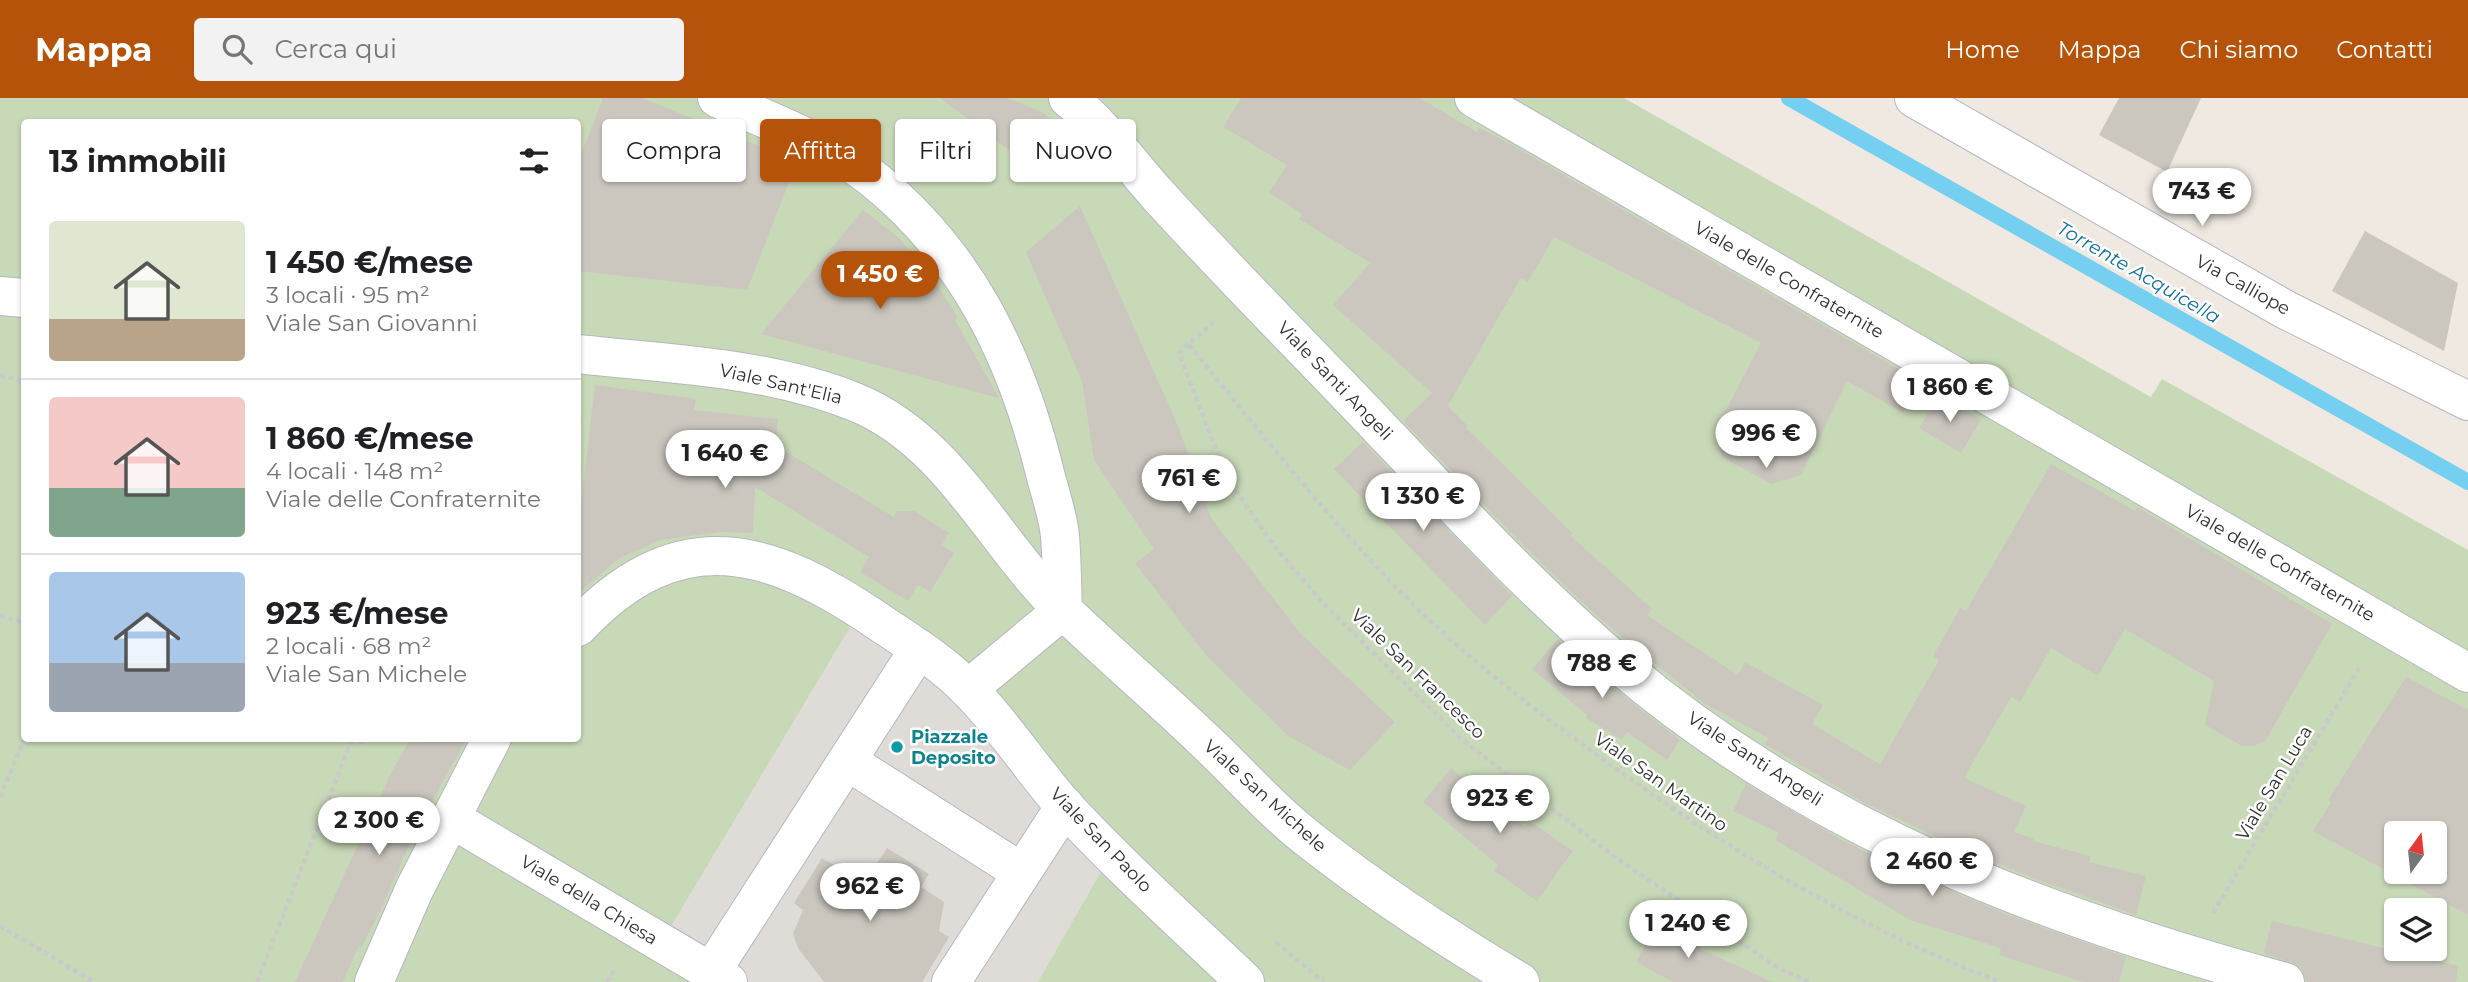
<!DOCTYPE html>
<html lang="it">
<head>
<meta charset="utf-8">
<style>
	:root { --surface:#fff; --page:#f2f2f2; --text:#202124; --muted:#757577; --line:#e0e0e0; --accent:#b45309 }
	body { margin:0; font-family:Montserrat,sans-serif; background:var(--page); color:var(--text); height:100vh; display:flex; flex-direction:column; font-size:26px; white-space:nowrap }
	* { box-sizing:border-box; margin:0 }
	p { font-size:23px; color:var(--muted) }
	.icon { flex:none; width:38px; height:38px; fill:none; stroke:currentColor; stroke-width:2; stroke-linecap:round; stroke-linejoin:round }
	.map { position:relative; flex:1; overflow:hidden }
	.details { position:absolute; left:21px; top:21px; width:560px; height:623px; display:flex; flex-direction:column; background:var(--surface); border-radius:7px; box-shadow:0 2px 5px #0004 }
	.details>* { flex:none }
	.hud { position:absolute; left:602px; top:21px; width:665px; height:63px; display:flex; gap:14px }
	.needle { width:46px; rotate:15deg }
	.controls { position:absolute; left:2384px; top:723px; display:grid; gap:14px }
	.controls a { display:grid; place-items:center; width:63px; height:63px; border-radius:7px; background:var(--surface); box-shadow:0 2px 5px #0004; font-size:35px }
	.price { position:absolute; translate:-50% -60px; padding:0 16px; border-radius:24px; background:#fff; color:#222; font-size:23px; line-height:46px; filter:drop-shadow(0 2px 4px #0008) }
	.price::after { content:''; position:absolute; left:50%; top:42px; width:21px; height:16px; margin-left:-10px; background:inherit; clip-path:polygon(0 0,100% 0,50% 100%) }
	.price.on { background:var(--accent); color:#fff }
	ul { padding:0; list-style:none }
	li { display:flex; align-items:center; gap:21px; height:175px; padding:0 28px }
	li+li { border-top:2px solid var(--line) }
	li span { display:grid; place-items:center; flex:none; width:196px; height:140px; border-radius:7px; color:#555 }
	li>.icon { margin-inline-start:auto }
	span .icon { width:84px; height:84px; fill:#fffc; stroke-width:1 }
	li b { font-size:30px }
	h2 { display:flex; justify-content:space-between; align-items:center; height:84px; padding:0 28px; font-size:30px }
	.pill { padding:0 24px; border-radius:7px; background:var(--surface); box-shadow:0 2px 5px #0004; font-size:24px; line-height:63px }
	.pill.on { background:var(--accent); color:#fff }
	header { display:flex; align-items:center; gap:42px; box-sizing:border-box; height:98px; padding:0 35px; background:var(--accent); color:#fff }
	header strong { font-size:33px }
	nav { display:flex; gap:38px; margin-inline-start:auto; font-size:24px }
	.search { width:490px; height:63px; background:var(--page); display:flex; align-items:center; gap:18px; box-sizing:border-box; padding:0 24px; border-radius:7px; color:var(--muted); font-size:26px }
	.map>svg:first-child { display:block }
</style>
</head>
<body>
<header>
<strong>Mappa</strong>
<div class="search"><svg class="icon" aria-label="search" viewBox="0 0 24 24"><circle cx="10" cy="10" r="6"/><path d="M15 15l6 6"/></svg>Cerca qui</div>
<nav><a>Home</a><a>Mappa</a><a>Chi siamo</a><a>Contatti</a></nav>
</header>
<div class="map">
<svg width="2468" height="884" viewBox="0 0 2468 884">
	<rect width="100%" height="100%" fill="#efe9e1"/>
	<path fill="#c8d9b8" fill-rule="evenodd" d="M0,0H1624L2151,299L2162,281L2468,452V884H0ZM24,24H578V640H24ZM2396,735H2434V774H2396ZM2396,812H2434V850H2396Z"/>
	<polygon fill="#dfdcd8" points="861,511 1111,756 1038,884 728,884 661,845"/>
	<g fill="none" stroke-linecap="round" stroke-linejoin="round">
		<polyline stroke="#75cff0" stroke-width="16" points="1789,0 2468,384"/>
	</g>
	<g fill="#cbc7bf" fill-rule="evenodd">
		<polygon points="603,0 643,0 797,64 747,192 578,173 578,64"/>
		<polygon points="940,0 1008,0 1044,15 1075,42 1032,70"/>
		<polygon points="1241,0 1420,0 1477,34 1479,30 1510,46 1921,284 1903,315 1847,283 1801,377 1771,386 1722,359 1716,331 1761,245 1554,139 1528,184 1521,180 1448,308 1468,328 1466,330 1573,436 1571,438 1652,511 1647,517 1738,577 1745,564 1823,607 1812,626 1880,666 1939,562 1933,558 1960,510 1966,513 2051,366 2135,413 2137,409 2332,526 2266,642 2254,648 2242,648 2205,627 2214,583 2125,531 2098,578 2051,550 2020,604 2011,599 1964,680 2026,708 2014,734 2034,741 2033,743 2091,758 2089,764 2146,778 2136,817 2028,778 1945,743 1863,704 1765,646 1768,640 1704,605 1598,519 1525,449 1403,323 1432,295 1333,207 1370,165 1299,121 1302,116 1269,94 1287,67 1223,29"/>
		<polygon points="2119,0 2201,0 2167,74 2099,37"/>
		<polygon points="1080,108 1178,328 1211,420 1300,535 1395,624 1350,672 1288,638 1205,556 1135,465 1154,451 1094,362 1082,283 1026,154"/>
		<polygon points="863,112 899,140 934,183 958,220 955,222 999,300 761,236"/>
		<polygon points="2365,133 2458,185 2444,253 2332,193"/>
		<polygon points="595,287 696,301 694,312 778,321 775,347 894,419 897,413 914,413 949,435 942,447 954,455 930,494 918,487 908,503 860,474 869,459 755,389 753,435 720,434 660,442 618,461 578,496 578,434"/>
		<polygon points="1940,296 1981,322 1961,355 1919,330"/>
		<polygon points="1363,344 1512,498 1485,527 1334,371"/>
		<polygon points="1558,541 1608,586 1680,642 1667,662 1627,634 1622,642 1586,620 1587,617 1532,571"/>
		<path d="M2406,579L2468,612V817L2313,733L2331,704L2328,702ZM2396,735H2434V774H2396Z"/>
		<polygon points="411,640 467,640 415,734 380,813 361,850 358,849 343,884 295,884 389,679"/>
		<polygon points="1451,670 1525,729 1530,723 1573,753 1537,803 1494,773 1498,767 1423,704"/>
		<polygon points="1746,686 1842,742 1926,783 2013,819 2126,859 2119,884 2083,884 1999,857 2001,850 1910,822 1775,742 1779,735 1733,713"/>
		<polygon points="887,750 929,776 921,789 944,804 939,833 949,839 922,884 824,884 798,850 793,836 803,812 794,805 822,760 864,785"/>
		<polygon points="1659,822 1703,845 1700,851 1773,884 1673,884 1636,864"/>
		<polygon points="2272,823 2458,868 2456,884 2306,884 2300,868 2264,855"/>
	</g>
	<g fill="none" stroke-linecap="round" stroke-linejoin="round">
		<defs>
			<g id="minor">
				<path d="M717,0C769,23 827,44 872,80C966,155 1015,256 1044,371C1049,393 1058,416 1060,438C1062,462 1062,488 1063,512L968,591"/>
				<path d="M1068,0C1097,21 1132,68 1157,96C1214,159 1273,219 1332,280C1427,378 1518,481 1622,569C1815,732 2044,819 2285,884"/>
				<polyline points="1474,0 2468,575"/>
				<polyline points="1914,0 2286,212 2468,303"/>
				<polyline points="0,198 24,200"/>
				<path d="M578,256C669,266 769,269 855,304C951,343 994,447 1065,514C1111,558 1158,598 1204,642C1239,675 1272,713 1311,743C1377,795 1448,841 1520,884"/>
				<path d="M578,529C679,421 771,450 879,524C909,544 943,565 968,591C1004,627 1032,672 1066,710C1123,771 1185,827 1245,884"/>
				<polyline points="847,663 1021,774"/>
				<polyline points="450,720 728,884"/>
				<polyline points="711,874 919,551"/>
				<polyline points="374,884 414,792 492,640"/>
				<polyline points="951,884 1065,708"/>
			</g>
		</defs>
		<use href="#minor" stroke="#b4b7c1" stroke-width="40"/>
		<g stroke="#c9c9c9" stroke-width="4.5" stroke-dasharray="5 3.5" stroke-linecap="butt">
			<polyline points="1214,224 1179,255 1227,380 1275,449 1323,505 1461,641 1615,759 1778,870 1810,884"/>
			<path d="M1189,247C1263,337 1334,429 1417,510C1472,564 1535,612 1597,657C1723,749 1854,829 2001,884"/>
			<polyline points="0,277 24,284"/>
			<polyline points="0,517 24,525"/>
			<polyline points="351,641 367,646"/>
			<polyline points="0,699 25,640"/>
			<polyline points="2213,815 2361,567"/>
			<polyline points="0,828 94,884"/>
			<polyline points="1276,844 1323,884"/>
			<polyline points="257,884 352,641"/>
			<polyline points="607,884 615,870"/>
		</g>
		<use href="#minor" stroke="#fff" stroke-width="38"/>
	</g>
	<circle fill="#0f9aa8" stroke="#fff" stroke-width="2.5" cx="897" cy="649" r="7"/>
	<g text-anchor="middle" stroke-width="5" stroke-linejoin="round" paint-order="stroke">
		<g font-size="18" fill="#2e2e2e" stroke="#fff">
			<text transform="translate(1789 182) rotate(30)" y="6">Viale delle Confraternite</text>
			<text transform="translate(2243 187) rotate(29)" y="6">Via Calliope</text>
			<text transform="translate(1335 283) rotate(46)" y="6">Viale Santi Angeli</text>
			<text transform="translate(781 286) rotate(13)" y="6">Viale Sant'Elia</text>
			<text transform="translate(2280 465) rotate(30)" y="6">Viale delle Confraternite</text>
			<text transform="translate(1418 576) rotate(44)" y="6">Viale San Francesco</text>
			<text transform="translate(1755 661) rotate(33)" y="6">Viale Santi Angeli</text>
			<text transform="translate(1661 684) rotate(35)" y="6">Viale San Martino</text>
			<text transform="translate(2274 685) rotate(-59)" y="6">Viale San Luca</text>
			<text transform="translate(1265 698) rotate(42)" y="6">Viale San Michele</text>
			<text transform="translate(1101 742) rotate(46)" y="6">Viale San Paolo</text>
			<text transform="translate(589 802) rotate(31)" y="6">Viale della Chiesa</text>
		</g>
		<g font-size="18" font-weight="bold" fill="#0d838f" stroke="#fff" text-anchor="start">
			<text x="911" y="645">Piazzale<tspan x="911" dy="21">Deposito</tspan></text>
		</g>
		<g font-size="19" font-style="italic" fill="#0d6fa3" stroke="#fff">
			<text transform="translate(2139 174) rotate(30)" y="7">Torrente Acquicella</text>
		</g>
	</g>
</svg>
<div class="controls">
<a><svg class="needle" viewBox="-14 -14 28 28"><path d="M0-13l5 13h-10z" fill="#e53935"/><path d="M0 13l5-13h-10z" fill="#757577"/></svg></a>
<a><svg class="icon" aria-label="layers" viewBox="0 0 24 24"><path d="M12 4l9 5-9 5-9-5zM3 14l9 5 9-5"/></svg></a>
</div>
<b class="price" style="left:2202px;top:130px">743 €</b>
<b class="price on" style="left:880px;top:213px">1 450 €</b>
<b class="price" style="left:1950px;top:326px">1 860 €</b>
<b class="price" style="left:1766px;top:372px">996 €</b>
<b class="price" style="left:725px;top:392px">1 640 €</b>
<b class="price" style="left:1189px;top:417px">761 €</b>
<b class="price" style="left:1423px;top:435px">1 330 €</b>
<b class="price" style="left:1602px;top:602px">788 €</b>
<b class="price" style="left:1500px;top:737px">923 €</b>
<b class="price" style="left:379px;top:759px">2 300 €</b>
<b class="price" style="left:1932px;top:800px">2 460 €</b>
<b class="price" style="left:870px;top:825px">962 €</b>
<b class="price" style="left:1688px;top:862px">1 240 €</b>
<div class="hud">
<a class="pill">Compra</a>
<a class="pill on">Affitta</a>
<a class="pill">Filtri</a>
<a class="pill">Nuovo</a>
</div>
<section class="details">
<h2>13 immobili<svg class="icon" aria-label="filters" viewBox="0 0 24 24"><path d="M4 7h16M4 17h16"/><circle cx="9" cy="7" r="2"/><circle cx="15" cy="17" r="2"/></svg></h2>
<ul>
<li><span style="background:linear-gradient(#dfe7d0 70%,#b9a48a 0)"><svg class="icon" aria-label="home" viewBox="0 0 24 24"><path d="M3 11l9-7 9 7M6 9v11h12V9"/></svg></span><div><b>1 450 €/mese</b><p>3 locali · 95 m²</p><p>Viale San Giovanni</p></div></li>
<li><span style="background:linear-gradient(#f6c9c9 65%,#7fa58c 0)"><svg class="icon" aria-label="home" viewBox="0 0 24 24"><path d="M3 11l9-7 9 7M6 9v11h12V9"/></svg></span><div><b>1 860 €/mese</b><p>4 locali · 148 m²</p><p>Viale delle Confraternite</p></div></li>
<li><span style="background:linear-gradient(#a9c7e8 65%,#9aa5b1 0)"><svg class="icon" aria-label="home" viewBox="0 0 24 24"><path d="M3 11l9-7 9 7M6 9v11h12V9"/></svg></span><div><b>923 €/mese</b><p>2 locali · 68 m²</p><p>Viale San Michele</p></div></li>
</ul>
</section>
</div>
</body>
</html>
